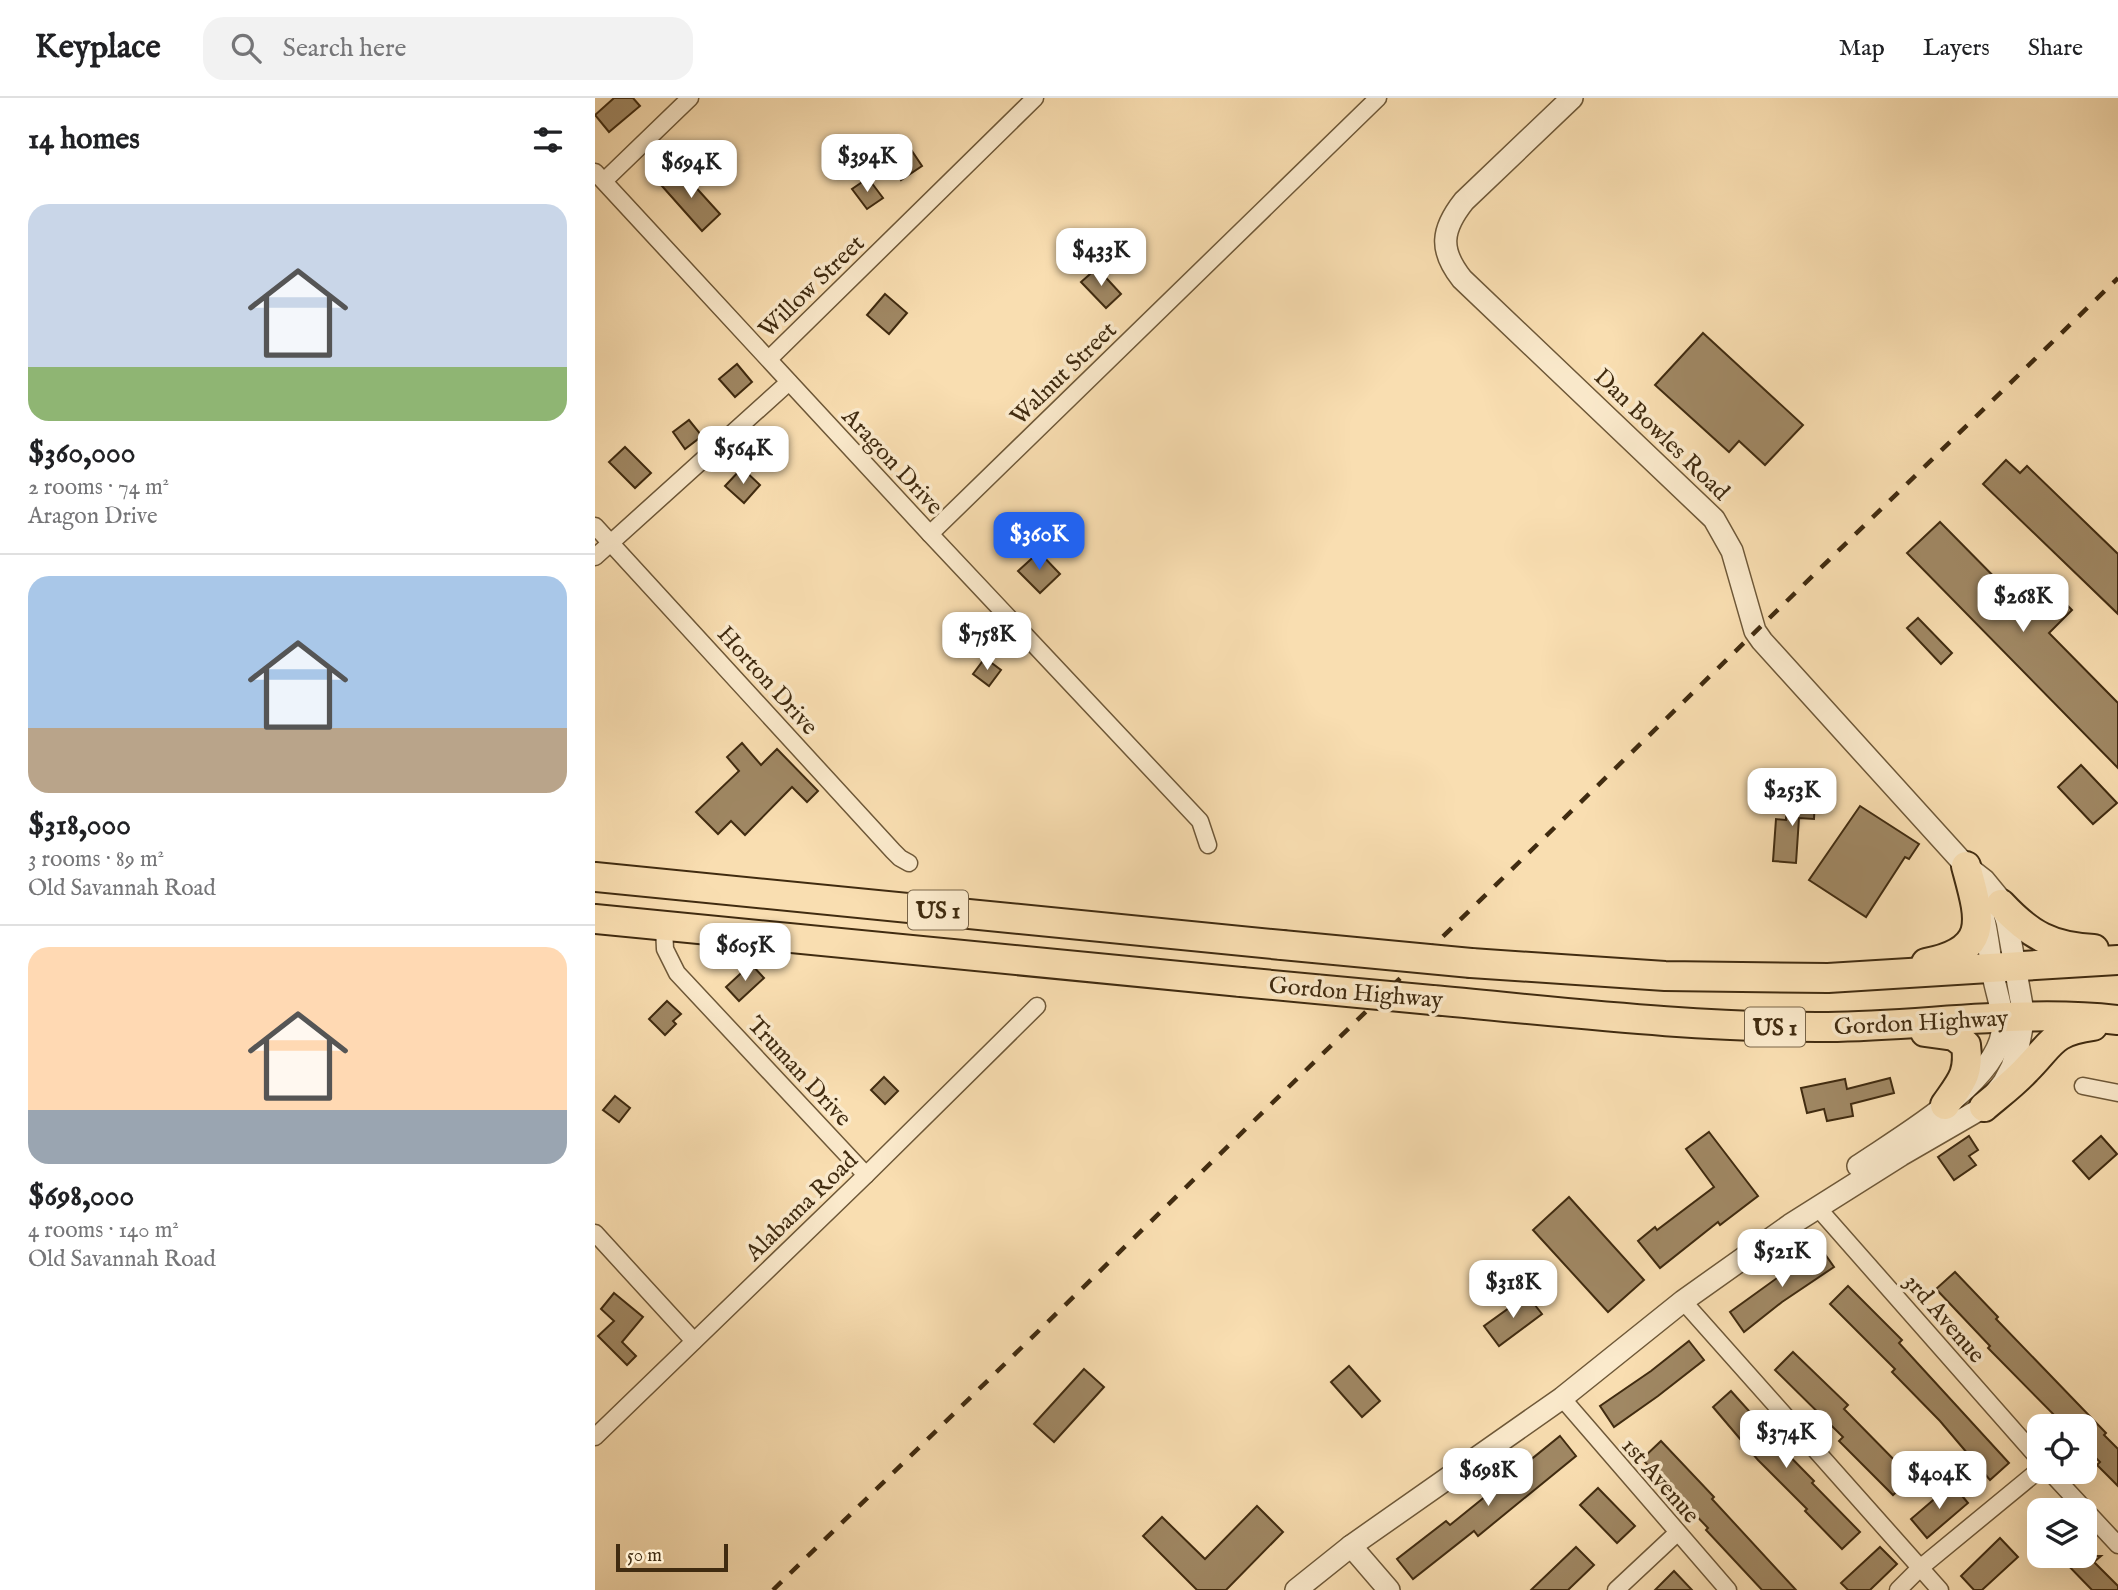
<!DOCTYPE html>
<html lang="en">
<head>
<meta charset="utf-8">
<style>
	:root { --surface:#fff; --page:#f2f2f2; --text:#202124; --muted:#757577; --line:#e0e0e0; --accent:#2563eb }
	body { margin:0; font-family:"IM FELL English",serif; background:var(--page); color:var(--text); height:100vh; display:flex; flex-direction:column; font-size:26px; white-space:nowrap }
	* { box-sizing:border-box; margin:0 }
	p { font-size:23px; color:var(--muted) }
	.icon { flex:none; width:38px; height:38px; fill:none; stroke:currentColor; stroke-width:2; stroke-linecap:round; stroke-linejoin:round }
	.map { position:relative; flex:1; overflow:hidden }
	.side { display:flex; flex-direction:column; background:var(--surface); width:595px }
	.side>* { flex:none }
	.buttons { position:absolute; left:1432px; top:1316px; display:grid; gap:14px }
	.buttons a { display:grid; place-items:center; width:70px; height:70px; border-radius:14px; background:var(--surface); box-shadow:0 7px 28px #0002; font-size:35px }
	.scale { position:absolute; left:21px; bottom:18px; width:112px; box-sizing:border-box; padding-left:7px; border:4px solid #402b10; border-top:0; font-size:19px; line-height:24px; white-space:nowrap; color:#402b10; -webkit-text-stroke:5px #fbeacc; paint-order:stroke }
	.price { position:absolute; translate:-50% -60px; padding:0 16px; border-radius:14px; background:#fff; color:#222; font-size:23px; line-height:46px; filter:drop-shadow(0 2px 4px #0008) }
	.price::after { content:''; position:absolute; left:50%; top:42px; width:21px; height:16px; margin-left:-10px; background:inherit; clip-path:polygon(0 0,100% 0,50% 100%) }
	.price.on { background:var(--accent); color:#fff }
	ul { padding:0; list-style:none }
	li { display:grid; align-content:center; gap:14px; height:371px; padding:0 28px }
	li+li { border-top:2px solid var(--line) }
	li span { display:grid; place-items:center; height:217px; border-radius:21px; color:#555 }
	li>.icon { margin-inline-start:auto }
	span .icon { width:126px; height:126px; fill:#fffc; stroke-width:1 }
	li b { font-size:30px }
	h2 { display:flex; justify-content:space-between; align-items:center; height:84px; padding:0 28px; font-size:30px }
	header { display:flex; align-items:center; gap:42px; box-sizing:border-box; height:98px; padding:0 35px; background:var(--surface); border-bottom:2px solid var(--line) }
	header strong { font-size:33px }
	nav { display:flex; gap:38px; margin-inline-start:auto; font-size:24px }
	.search { width:490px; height:63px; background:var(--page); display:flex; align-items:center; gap:18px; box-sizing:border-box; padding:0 24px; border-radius:21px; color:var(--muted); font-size:26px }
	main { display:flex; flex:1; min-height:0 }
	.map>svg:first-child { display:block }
</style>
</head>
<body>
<header>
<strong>Keyplace</strong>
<div class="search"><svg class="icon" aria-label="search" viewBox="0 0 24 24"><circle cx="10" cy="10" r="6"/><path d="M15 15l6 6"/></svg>Search here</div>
<nav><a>Map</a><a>Layers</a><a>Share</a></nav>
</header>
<main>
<section class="side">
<h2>14 homes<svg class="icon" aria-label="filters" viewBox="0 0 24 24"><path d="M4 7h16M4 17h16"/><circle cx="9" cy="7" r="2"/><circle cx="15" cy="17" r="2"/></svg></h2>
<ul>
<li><span style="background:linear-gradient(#c9d6e8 75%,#8fb573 0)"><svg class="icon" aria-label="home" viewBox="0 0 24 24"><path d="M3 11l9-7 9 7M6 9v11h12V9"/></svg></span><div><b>$360,000</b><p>2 rooms · 74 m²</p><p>Aragon Drive</p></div></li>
<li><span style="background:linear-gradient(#a9c7e8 70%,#b9a48a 0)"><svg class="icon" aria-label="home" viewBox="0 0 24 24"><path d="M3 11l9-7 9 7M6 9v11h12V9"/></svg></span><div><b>$318,000</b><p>3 rooms · 89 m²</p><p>Old Savannah Road</p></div></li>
<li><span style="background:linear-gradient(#ffd9b3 75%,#9aa5b1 0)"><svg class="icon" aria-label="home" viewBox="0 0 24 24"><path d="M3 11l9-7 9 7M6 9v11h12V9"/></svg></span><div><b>$698,000</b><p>4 rooms · 140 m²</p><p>Old Savannah Road</p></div></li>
</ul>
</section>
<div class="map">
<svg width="1523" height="1492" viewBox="0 0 1523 1492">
	<rect width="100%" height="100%" fill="#f9deb1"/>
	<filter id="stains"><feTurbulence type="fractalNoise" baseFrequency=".00286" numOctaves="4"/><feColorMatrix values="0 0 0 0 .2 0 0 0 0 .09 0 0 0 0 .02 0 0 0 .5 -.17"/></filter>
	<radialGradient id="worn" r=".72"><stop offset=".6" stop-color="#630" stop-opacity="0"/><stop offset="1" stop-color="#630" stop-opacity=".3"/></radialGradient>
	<g fill="#a08864" stroke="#402b10" stroke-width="2">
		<polygon points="19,0 38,0 45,8 14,34 0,17"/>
		<polygon points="317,53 327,68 306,82 296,67"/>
		<polygon points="85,72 125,116 107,133 67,88"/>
		<polygon points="273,80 288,100 272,111 257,91"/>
		<polygon points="502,170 526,196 511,210 486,184"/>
		<polygon points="290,196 312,215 294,236 272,217"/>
		<polygon points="1108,235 1208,327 1170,367 1144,343 1134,354 1060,287"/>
		<polygon points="142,266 157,284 140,299 124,281"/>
		<polygon points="94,322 107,338 90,351 78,334"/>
		<polygon points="30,349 56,375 40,390 14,364"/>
		<polygon points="1411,362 1425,375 1432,368 1523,456 1523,516 1388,386"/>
		<polygon points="147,370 165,387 149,405 130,388"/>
		<polygon points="1345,424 1424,504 1446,481 1477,512 1454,535 1523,605 1523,670 1312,455"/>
		<polygon points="444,454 465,476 445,495 423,473"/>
		<polygon points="1323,520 1357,555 1346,566 1312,530"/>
		<polygon points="390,560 406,572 394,588 378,576"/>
		<polygon points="147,645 166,667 182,651 223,693 212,704 197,689 150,737 136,723 123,736 101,714 144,673 132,659"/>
		<polygon points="1486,667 1522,705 1498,726 1463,689"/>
		<polygon points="1192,697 1220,699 1219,721 1204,720 1201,765 1178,763 1181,721 1191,722"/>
		<polygon points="1265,708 1324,746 1314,761 1310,759 1271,819 1214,782"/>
		<polygon points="156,866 169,880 144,903 131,889"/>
		<polygon points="72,903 86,916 78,923 81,926 70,937 54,921"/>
		<polygon points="289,979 303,993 290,1006 276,992"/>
		<polygon points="1295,980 1299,995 1256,1006 1258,1018 1232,1023 1229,1011 1212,1015 1206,990 1250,981 1252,991"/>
		<polygon points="20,998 35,1010 24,1024 8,1012"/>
		<polygon points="1114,1034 1163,1098 1125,1127 1123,1124 1065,1170 1043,1143 1060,1129 1062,1132 1119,1089 1091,1051"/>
		<polygon points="1374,1038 1383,1052 1374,1058 1381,1067 1359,1082 1343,1059"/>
		<polygon points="1506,1038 1522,1056 1494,1081 1478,1063"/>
		<polygon points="974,1099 1049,1182 1013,1214 938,1132"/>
		<polygon points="1225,1149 1239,1169 1187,1204 1149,1234 1135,1214"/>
		<polygon points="1360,1174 1403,1219 1401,1221 1511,1335 1509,1337 1523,1351 1523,1388 1502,1367 1505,1364 1489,1348 1489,1328 1470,1328 1393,1250 1395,1248 1341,1191"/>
		<polygon points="1253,1188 1307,1242 1304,1245 1414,1365 1395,1382 1345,1323 1297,1274 1300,1271 1235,1206"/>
		<polygon points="19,1195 48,1219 27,1244 41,1258 32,1267 3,1238 19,1223 6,1211"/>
		<polygon points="932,1197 947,1216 904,1248 889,1228"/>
		<polygon points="1094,1243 1109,1262 1063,1298 1019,1329 1005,1308 1056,1273"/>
		<polygon points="1198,1254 1253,1307 1249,1311 1317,1380 1298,1397 1244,1343 1248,1339 1180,1272"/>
		<polygon points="754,1268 785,1303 767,1319 736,1284"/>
		<polygon points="489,1271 509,1289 459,1344 439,1326"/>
		<polygon points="1136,1293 1172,1333 1171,1334 1219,1383 1217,1385 1265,1434 1247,1451 1210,1413 1212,1411 1163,1362 1118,1309"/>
		<polygon points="965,1338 981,1358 883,1438 879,1433 818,1481 802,1461 851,1423 855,1427"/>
		<polygon points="1066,1343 1119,1399 1117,1401 1201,1492 1167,1492 1111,1432 1113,1430 1047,1361"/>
		<polygon points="1357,1386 1373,1405 1332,1440 1316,1421"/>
		<polygon points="1003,1390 1040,1428 1022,1445 985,1407"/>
		<polygon points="662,1408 688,1434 631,1492 602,1492 548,1438 567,1419 610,1461"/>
		<polygon points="1405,1440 1423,1459 1387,1492 1379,1492 1366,1478"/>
		<polygon points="981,1449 999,1467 973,1492 936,1492"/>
		<polygon points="1285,1449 1302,1466 1275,1492 1253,1492 1246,1485"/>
		<polygon points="1464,1458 1506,1458 1499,1464 1523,1488 1523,1492 1497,1492"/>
		<polygon points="1079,1473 1097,1492 1060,1492"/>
	</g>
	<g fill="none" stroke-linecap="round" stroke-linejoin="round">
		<defs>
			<g id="minor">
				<polyline points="0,74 335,436 605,723 613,747"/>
				<polyline points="9,83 95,0"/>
				<polyline points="174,261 440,0"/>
				<polyline points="0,428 298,753 305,760 314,765"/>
				<polyline points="335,436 783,0"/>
				<polyline points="0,459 194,284"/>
				<polyline points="69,829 70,851 82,875 271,1077"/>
				<polyline points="1488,988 1523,995"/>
				<polyline points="1222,1109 1444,1361"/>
				<polyline points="0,1135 99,1243"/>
				<polyline points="1088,1203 1345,1492"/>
				<polyline points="967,1300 1133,1492"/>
				<polyline points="0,1339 271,1077 442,908"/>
				<polyline points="1455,1374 1523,1447"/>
				<polyline points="1021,1492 1082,1435"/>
				<polyline points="1303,1492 1325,1470 1444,1372"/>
			</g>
			<g id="tertiary">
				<path d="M1263,1068C1304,1040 1399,986 1407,935C1410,913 1400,893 1397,871C1394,851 1392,832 1387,813"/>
				<polyline points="756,1448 794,1492"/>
				<path d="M701,1492L756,1448L967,1300L1088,1203L1195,1127L1306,1057L1389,1009L1409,984L1417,969L1424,945L1429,919L1412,823L1403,799L1389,782L1371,768L1167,543L1160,533L1137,453L1119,421L867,181C844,152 846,132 869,103L977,0"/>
			</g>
			<g id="trunk">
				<polyline points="0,779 687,847"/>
				<path d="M1406,806C1435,837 1456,849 1499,851"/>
				<polyline points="0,821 646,884"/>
				<polyline points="876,865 1070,878 1233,880 1523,862"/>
				<path d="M1331,865C1397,852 1385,820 1371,768"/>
				<path d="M837,902C968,914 1100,930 1233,929C1329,928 1427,911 1523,922"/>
				<path d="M1330,934L1359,938L1371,947C1375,976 1366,984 1350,1007"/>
				<path d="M1389,1009C1403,997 1418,986 1431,972C1458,945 1456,934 1498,928"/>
			</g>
		</defs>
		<use href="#minor" stroke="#6e5838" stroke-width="19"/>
		<use href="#tertiary" stroke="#6e5838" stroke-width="24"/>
		<use href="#trunk" stroke="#402b10" stroke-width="32"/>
		<use href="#minor" stroke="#fbeacc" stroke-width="16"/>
		<use href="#tertiary" stroke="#fbeacc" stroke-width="21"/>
		<use href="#trunk" stroke="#f9deb1" stroke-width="28"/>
		<polyline stroke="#402b10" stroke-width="4.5" stroke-dasharray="12 12" stroke-linecap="butt" points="178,1492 1523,180"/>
		<defs>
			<g id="trunk-bridge">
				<polyline points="687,847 876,865"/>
				<polyline points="646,884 837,902"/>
			</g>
		</defs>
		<use href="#trunk-bridge" stroke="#402b10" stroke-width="32" stroke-linecap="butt"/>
		<use href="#trunk-bridge" stroke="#f9deb1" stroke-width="28"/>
	</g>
	<g text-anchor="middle" stroke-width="7" stroke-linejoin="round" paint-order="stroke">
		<g fill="#fbeacc" stroke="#786448" stroke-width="2">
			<rect x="313" y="792.5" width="60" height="39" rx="5"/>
			<rect x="1150" y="909.5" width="60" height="39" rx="5"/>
		</g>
		<g font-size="23" font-weight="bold" fill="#402b10">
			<text x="343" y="820">US 1</text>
			<text x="1180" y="937">US 1</text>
		</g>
		<g font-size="24" fill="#402b10" stroke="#fbeacc">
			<text transform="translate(216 188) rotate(-44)" y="8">Willow Street</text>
			<text transform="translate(468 275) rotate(-44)" y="8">Walnut Street</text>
			<text transform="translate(1067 336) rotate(44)" y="8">Dan Bowles Road</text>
			<text transform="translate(298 363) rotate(47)" y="8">Aragon Drive</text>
			<text transform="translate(173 582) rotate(48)" y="8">Horton Drive</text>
			<text transform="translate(761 894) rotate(5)" y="8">Gordon Highway</text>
			<text transform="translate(1326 924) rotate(-3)" y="8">Gordon Highway</text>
			<text transform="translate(205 973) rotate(47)" y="8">Truman Drive</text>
			<text transform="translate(206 1108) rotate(-44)" y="8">Alabama Road</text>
			<text transform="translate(1350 1220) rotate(49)" y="8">3rd Avenue</text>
			<text transform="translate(1066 1382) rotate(49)" y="8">1st Avenue</text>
		</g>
	</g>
	<rect width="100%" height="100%" filter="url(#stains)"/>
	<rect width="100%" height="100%" fill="url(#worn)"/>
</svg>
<div class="buttons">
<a><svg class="icon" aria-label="locate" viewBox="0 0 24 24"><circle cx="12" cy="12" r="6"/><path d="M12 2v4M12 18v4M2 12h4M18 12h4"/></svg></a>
<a><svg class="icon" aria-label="layers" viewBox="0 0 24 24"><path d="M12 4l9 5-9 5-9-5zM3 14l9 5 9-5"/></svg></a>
</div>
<div class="scale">50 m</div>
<b class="price" style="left:272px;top:96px">$394K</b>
<b class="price" style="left:96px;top:102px">$694K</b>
<b class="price" style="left:506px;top:190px">$433K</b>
<b class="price" style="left:148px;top:388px">$564K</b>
<b class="price on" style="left:444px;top:474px">$360K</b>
<b class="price" style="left:1428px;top:536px">$268K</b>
<b class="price" style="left:392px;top:574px">$758K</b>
<b class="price" style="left:1197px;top:730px">$253K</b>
<b class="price" style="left:150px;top:885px">$605K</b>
<b class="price" style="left:1187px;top:1191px">$521K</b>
<b class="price" style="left:918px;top:1222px">$318K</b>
<b class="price" style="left:1191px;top:1372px">$374K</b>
<b class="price" style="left:893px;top:1410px">$698K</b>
<b class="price" style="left:1344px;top:1413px">$404K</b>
</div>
</main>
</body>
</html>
